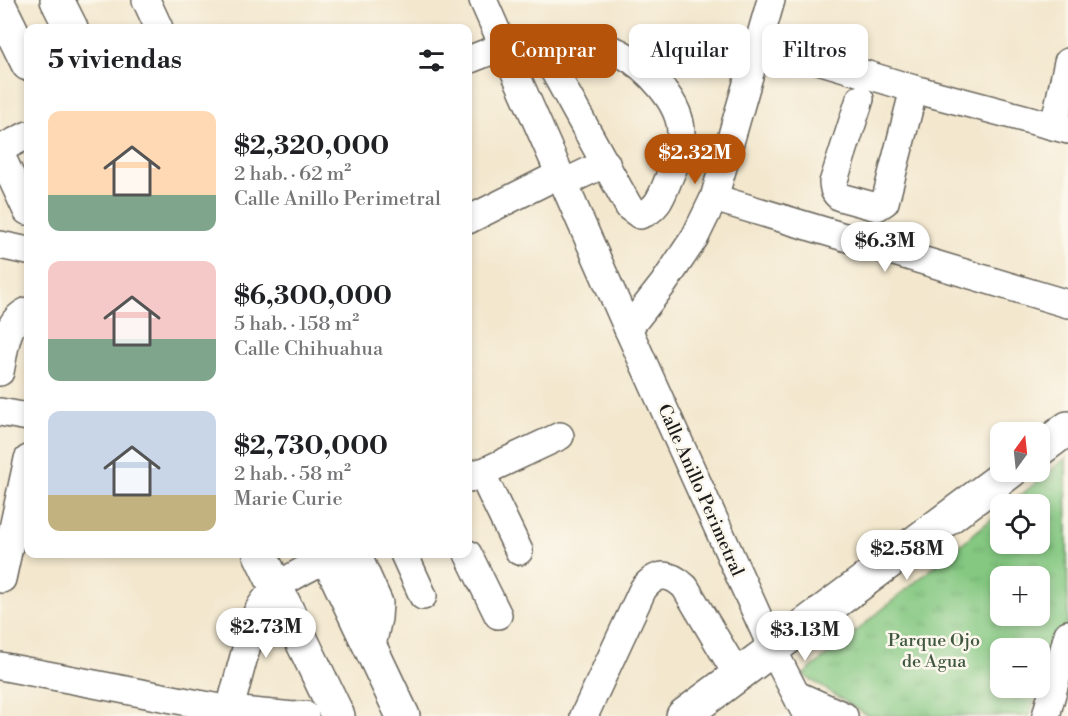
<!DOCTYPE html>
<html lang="es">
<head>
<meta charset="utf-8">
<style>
	:root { --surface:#fff; --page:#f6f6f6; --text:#202124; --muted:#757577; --accent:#b45309 }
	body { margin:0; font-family:"Libre Bodoni",serif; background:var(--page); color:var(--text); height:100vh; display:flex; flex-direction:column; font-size:22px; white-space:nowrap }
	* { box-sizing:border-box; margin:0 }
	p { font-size:20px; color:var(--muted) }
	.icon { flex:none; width:33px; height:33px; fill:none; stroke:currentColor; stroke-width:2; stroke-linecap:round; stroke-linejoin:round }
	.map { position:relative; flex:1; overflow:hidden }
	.drawer { position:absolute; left:24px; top:24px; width:448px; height:534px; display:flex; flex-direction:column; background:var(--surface); border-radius:12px; box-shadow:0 3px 9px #0003 }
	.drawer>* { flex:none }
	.top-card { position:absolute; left:490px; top:24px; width:488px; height:54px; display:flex; gap:12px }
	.needle { width:39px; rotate:15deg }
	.buttons { position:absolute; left:990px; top:422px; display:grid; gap:12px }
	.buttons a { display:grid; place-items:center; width:60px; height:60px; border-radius:12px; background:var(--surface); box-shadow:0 3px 9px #0003; font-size:30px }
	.price { position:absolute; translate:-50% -51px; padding:0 14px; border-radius:21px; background:#fff; color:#222; font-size:20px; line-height:39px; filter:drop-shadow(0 2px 3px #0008) }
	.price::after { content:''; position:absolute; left:50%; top:36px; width:18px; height:14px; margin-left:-9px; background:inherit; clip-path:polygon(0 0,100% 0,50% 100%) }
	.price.on { background:var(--accent); color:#fff }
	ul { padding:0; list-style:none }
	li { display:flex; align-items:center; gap:18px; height:150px; padding:0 24px }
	li span { display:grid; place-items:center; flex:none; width:168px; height:120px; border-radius:12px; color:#555 }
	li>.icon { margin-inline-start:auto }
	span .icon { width:72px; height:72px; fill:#fffc; stroke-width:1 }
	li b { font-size:26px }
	h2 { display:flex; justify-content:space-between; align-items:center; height:72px; padding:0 24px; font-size:26px }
	.chip { padding:0 21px; border-radius:12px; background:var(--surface); box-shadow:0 3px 9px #0003; font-size:21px; line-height:54px }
	.chip.on { background:var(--accent); color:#fff }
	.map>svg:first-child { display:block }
</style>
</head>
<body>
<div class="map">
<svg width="1068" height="716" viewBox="0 0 1068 716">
	<defs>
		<pattern id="grass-tufts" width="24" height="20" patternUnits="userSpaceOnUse" patternTransform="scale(1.5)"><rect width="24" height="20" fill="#84c881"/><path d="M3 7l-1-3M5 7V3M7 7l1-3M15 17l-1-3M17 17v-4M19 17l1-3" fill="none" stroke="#71ab6f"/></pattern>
	</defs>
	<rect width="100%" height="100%" fill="#fbf7ec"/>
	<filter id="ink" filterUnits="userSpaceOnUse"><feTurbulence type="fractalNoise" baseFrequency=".0167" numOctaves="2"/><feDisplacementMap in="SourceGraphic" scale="12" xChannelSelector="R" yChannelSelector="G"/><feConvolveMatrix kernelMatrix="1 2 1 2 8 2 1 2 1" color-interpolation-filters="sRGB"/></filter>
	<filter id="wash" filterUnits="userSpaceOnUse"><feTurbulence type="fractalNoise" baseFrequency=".008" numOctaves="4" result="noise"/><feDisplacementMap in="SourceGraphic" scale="24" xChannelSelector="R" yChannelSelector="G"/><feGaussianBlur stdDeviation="1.35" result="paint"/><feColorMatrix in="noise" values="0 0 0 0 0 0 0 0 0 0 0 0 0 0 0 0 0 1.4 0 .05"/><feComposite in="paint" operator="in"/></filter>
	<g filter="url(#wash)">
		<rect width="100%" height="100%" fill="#f3e7cd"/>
		<path fill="url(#grass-tufts)" stroke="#50724e" stroke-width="1.5" fill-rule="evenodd" d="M1066,458L1068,620L1029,716H868L803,675L1000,512V543H1040V504H1010ZM1000,576H1040V615H1000ZM1000,648H1040V687H1000Z"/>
	</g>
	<g filter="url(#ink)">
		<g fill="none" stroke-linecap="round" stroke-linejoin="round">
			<defs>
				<g id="minor">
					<polyline points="146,0 159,28"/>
					<polyline points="483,0 628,329 773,650 807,716"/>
					<path d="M572,38C588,42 605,46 620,53C646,66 682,103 681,134C680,149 675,165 669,178C662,195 658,210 640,215L629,207L553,69L545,48L551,41Z"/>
					<polyline points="759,42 914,89 1068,130"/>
					<polyline points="468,60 504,46"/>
					<path d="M860,99L833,183C834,190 834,193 840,197L877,207L885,202L914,89"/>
					<polyline points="1054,126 1068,62"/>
					<polyline points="0,149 28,135"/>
					<polyline points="0,153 27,211"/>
					<polyline points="564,183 606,163"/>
					<polyline points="714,198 1068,304"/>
					<polyline points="468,220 560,174"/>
					<polyline points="0,245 28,251"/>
					<polyline points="628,329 664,283 695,237 714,198 771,0"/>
					<path d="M0,372C5,349 5,321 28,311"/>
					<polyline points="0,412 28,417"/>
					<polyline points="481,472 519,551"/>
					<polyline points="468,479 560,436"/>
					<polyline points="357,554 379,603 378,618 371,650"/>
					<polyline points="404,554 423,596"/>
					<polyline points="468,554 498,615"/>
					<polyline points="2,579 28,459"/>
					<polyline points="0,666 230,710 294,716 305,715"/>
					<polyline points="797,695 844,716"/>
					<path d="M228,716L254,619C269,584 296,575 328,558"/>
					<path d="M584,716L643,589C657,572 669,572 685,587L738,676"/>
					<polyline points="1046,716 1068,634"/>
				</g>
				<g id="major">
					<polyline points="57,0 71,28"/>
					<polyline points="0,7 28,64"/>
					<polyline points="1040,449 1068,428"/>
					<polyline points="260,554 338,716"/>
					<polyline points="326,554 403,716"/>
					<polyline points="683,716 1011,471"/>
				</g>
			</defs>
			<use href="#minor" stroke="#67635a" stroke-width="30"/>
			<use href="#major" stroke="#67635a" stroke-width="36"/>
			<use href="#minor" stroke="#fff" stroke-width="27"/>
			<use href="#major" stroke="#fff" stroke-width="33"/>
		</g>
	</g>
	<g text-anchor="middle" stroke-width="5" stroke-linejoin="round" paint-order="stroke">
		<g font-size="18" fill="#1c1c1c" stroke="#fbf7ec">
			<text transform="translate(701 490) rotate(66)" y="6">Calle Anillo Perimetral</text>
		</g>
		<g font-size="18" fill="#40583f" stroke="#fbf7ec">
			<text x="934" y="646">Parque Ojo<tspan x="934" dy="21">de Agua</tspan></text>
		</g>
	</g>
</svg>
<div class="buttons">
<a><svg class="needle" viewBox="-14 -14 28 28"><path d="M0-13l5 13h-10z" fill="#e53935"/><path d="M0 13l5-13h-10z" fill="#757577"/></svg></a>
<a><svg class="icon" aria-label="locate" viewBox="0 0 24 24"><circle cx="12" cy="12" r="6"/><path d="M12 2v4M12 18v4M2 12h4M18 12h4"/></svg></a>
<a>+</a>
<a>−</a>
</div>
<b class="price on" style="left:695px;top:185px">$2.32M</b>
<b class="price" style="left:885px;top:273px">$6.3M</b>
<b class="price" style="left:907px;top:581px">$2.58M</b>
<b class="price" style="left:266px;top:659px">$2.73M</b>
<b class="price" style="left:805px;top:662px">$3.13M</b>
<div class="top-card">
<a class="chip on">Comprar</a>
<a class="chip">Alquilar</a>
<a class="chip">Filtros</a>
</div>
<section class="drawer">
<h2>5 viviendas<svg class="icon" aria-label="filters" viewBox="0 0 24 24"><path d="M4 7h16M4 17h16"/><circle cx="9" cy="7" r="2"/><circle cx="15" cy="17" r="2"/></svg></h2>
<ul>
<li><span style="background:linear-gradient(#ffd9b3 70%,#7fa58c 0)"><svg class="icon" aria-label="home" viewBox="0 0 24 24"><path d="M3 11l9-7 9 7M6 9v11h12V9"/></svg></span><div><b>$2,320,000</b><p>2 hab. · 62 m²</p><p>Calle Anillo Perimetral</p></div></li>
<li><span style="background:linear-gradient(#f6c9c9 65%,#7fa58c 0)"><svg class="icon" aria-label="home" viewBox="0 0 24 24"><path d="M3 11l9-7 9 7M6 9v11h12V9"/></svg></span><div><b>$6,300,000</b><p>5 hab. · 158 m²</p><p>Calle Chihuahua</p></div></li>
<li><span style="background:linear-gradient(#c9d6e8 70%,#c2b280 0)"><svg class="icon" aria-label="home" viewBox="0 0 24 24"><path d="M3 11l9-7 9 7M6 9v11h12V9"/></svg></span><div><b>$2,730,000</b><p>2 hab. · 58 m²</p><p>Marie Curie</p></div></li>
</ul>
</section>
</div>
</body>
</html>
